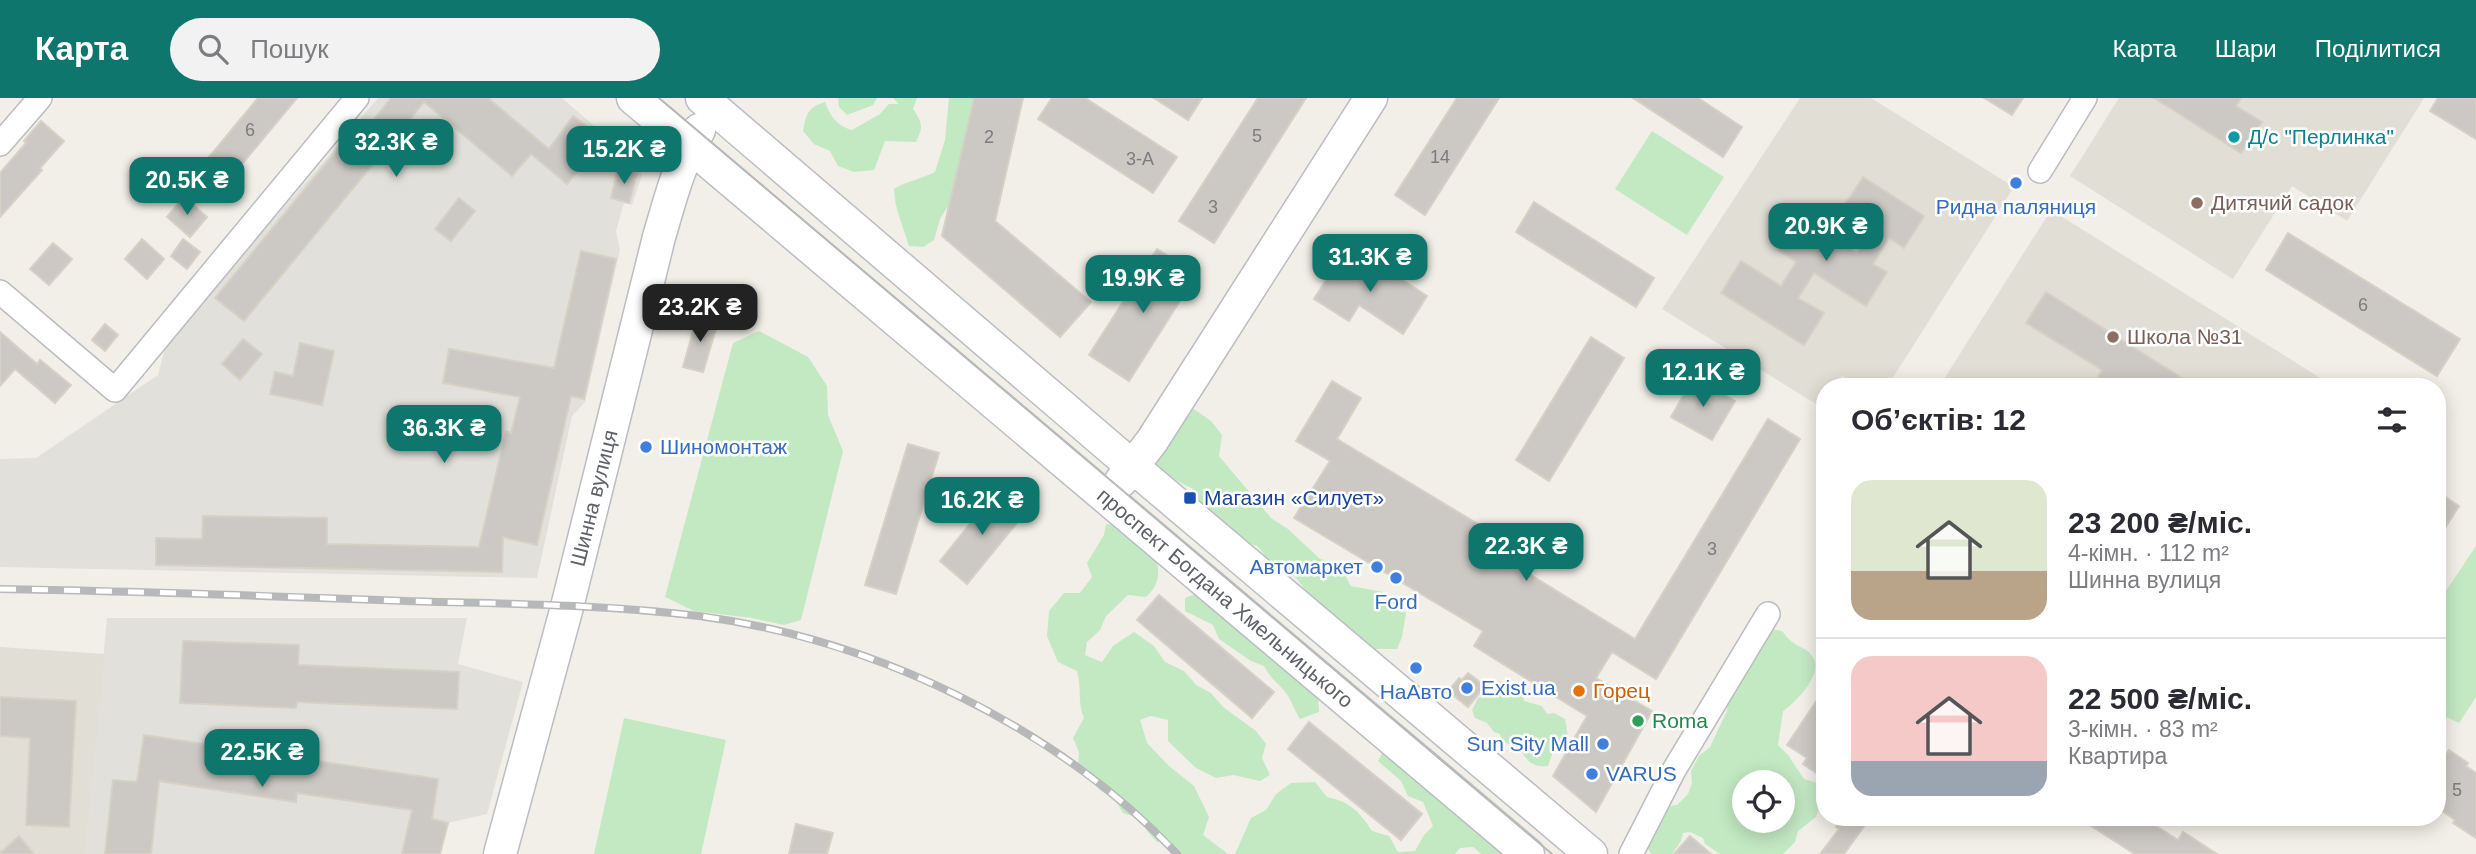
<!DOCTYPE html>
<html lang="uk">
<head>
<meta charset="utf-8">
<style>
	:root { --surface:#fff; --page:#f2f2f3; --text:#2b2b33; --muted:#7c7c81; --line:#e1e1e2; --accent:#0f766e }
	body { margin:0; font-family:Arial,sans-serif; background:var(--page); color:var(--text); height:100vh; display:flex; flex-direction:column; font-size:26px; white-space:nowrap }
	* { box-sizing:border-box; margin:0 }
	p { font-size:23px; color:var(--muted) }
	.icon { flex:none; width:38px; height:38px; fill:none; stroke:currentColor; stroke-width:2; stroke-linecap:round; stroke-linejoin:round }
	.map { position:relative; flex:1; overflow:hidden }
	.drawer { position:absolute; left:1816px; top:280px; width:630px; height:448px; display:flex; flex-direction:column; background:var(--surface); border-radius:28px; box-shadow:0 4px 18px #0003 }
	.drawer>* { flex:none }
	.controls { position:absolute; left:1732px; top:672px; display:grid; gap:14px }
	.controls a { display:grid; place-items:center; width:63px; height:63px; border-radius:50%; background:var(--surface); box-shadow:0 4px 18px #0003; font-size:35px }
	.price { position:absolute; translate:-50% -60px; padding:0 16px; border-radius:14px; background:var(--accent); color:#fff; font-size:23px; line-height:46px; filter:drop-shadow(0 2px 4px #0008) }
	.price::after { content:''; position:absolute; left:50%; top:42px; width:21px; height:16px; margin-left:-10px; background:inherit; clip-path:polygon(0 0,100% 0,50% 100%) }
	.price.on { background:#222; color:#fff }
	ul { padding:0; list-style:none }
	li { display:flex; align-items:center; gap:21px; height:175px; padding:0 35px }
	li+li { border-top:2px solid var(--line) }
	li span { display:grid; place-items:center; flex:none; width:196px; height:140px; border-radius:21px; color:#555 }
	li>.icon { margin-inline-start:auto }
	span .icon { width:84px; height:84px; fill:#fffc; stroke-width:1 }
	li b { font-size:30px }
	h2 { display:flex; justify-content:space-between; align-items:center; height:84px; padding:0 35px; font-size:30px }
	header { display:flex; align-items:center; gap:42px; box-sizing:border-box; height:98px; padding:0 35px; background:var(--accent); color:#fff }
	header strong { font-size:33px }
	nav { display:flex; gap:38px; margin-inline-start:auto; font-size:24px }
	.search { width:490px; height:63px; background:var(--page); display:flex; align-items:center; gap:18px; box-sizing:border-box; padding:0 24px; border-radius:38px; color:var(--muted); font-size:26px }
	.map>svg:first-child { display:block }
</style>
</head>
<body>
<header>
<strong>Карта</strong>
<div class="search"><svg class="icon" aria-label="search" viewBox="0 0 24 24"><circle cx="10" cy="10" r="6"/><path d="M15 15l6 6"/></svg>Пошук</div>
<nav><a>Карта</a><a>Шари</a><a>Поділитися</a></nav>
</header>
<div class="map">
<svg width="2476" height="756" viewBox="0 0 2476 756">
	<rect width="100%" height="100%" fill="#f1efe7"/>
	<g fill="#e2e0db">
		<polygon points="378,0 562,0 632,61 642,77 632,107 624,105 616,133 620,152 585,304 572,318 537,480 0,469 0,361 36,360 158,277 166,247"/>
		<polygon points="107,520 467,520 458,566 523,584 487,716 448,725 440,756 85,756"/>
	</g>
	<g fill="#e1ded5">
		<polygon points="1800,0 1871,0 2014,89 1887,289 1860,289 1842,278 1835,289 1825,289 1825,303 1821,309 1662,211"/>
		<polygon points="2119,0 2424,0 2347,123 2292,88 2233,181 2070,78"/>
		<polygon points="2051,112 2335,289 1939,289"/>
		<polygon points="0,549 105,556 85,756 0,756"/>
	</g>
	<g fill="#c3e9c3" fill-rule="evenodd">
		<polygon points="838,0 877,0 873,7 847,17 839,9"/>
		<path d="M893,0H917L913,11C922,24 924,29 916,44L885,43L874,72L854,74L838,68L830,53L814,46L803,33C806,16 808,9 825,4C830,18 837,28 852,32L880,16L889,6H899Z"/>
		<path d="M949,0H982L959,91L940,121L934,142L923,149L909,148C903,127 895,113 894,91C907,83 921,81 935,74L945,42Z"/>
		<polygon points="1652,33 1724,79 1687,137 1615,91"/>
		<polygon points="759,233 808,259 827,288 828,317 843,353 801,522 784,527 752,520 694,513 665,499 733,245"/>
		<polygon points="1194,311 1211,323 1222,337 1219,358 1271,420 1288,431 1320,461 1338,465 1351,488 1383,494 1406,515 1402,539 1397,551 1374,551 1350,534 1336,518 1311,499 1293,476 1272,465 1257,448 1240,442 1203,409 1193,391 1160,374 1150,353 1171,320"/>
		<path d="M1106,426L1124,428L1156,456C1159,475 1161,485 1146,499L1128,497L1106,518L1100,532L1087,544L1085,557L1102,564L1113,548L1134,534L1154,548L1165,564L1184,573L1196,587L1211,595L1223,609L1256,633L1266,646L1262,660L1270,677L1260,683L1233,677L1216,680L1196,670L1168,643V622L1151,618L1140,622L1147,645L1169,668L1194,688L1209,719L1203,737L1228,756H1178L1168,744H1157L1147,733L1142,721L1123,715L1115,702L1100,692L1092,677L1078,669L1079,654L1073,640L1084,620C1077,604 1082,590 1077,573L1058,564L1047,538L1049,513L1064,495H1080L1092,479L1087,465L1104,437Z"/>
		<polygon points="2476,448 2476,599 2459,625 2438,615 2438,505"/>
		<path d="M1200,494L1318,598L1319,614L1300,621C1294,612 1292,603 1286,595C1278,584 1272,583 1264,568L1251,563L1219,541L1213,527L1185,513V500Z"/>
		<path d="M1765,532C1790,531 1779,535 1794,545C1800,550 1807,550 1812,558C1825,575 1796,604 1783,613L1778,647L1788,657L1804,681L1817,685L1824,695L1816,719L1798,733L1795,744L1783,756H1720L1705,746L1703,740L1690,734L1683,735L1681,743L1672,756H1651L1647,749L1657,724L1669,708L1677,707L1688,696L1692,685L1691,673L1699,658L1710,649L1727,613L1729,589ZM1745,684H1783V723H1745Z"/>
		<path d="M1504,583L1522,596L1524,603L1542,608L1547,616L1554,615L1565,621L1568,638L1554,651L1548,668C1532,670 1526,662 1519,649C1510,646 1501,646 1500,636L1494,634L1487,625L1475,620L1472,612L1478,600L1483,598C1487,588 1493,585 1504,583Z"/>
		<polygon points="624,620 726,642 701,756 594,756"/>
		<path d="M1385,649L1516,756H1481L1473,749L1460,750L1455,756H1235L1251,720L1266,712L1276,696L1291,685L1315,684L1327,699C1350,704 1359,713 1372,733L1389,738L1398,754L1415,753L1424,737L1433,728L1423,704L1408,698L1401,683L1378,663Z"/>
	</g>
	<g fill="#ccc9c4" stroke="#d6d1c5" stroke-width="2">
		<polygon points="258,0 297,0 227,84 205,64"/>
		<polygon points="391,0 488,0 549,51 573,18 605,42 585,68 583,67 567,86 531,56 512,78 424,4 244,223 215,200 360,24 367,30"/>
		<polygon points="974,0 1023,0 995,123 1091,204 1060,239 942,138"/>
		<polygon points="1052,0 1085,0 1177,59 1153,95 1038,21"/>
		<polygon points="1154,0 1202,0 1188,22"/>
		<polygon points="1258,0 1306,0 1214,145 1179,123"/>
		<polygon points="1457,0 1499,0 1425,117 1395,97"/>
		<polygon points="1633,0 1698,0 1742,29 1723,59"/>
		<polygon points="1984,0 2023,0 2012,17"/>
		<polygon points="2154,0 2241,0 2236,8 2262,24 2241,55"/>
		<polygon points="2438,0 2476,0 2476,41 2430,13"/>
		<polygon points="41,23 64,43 40,70 42,72 0,119 0,75 26,45 24,43"/>
		<polygon points="618,71 637,76 629,105 611,100"/>
		<polygon points="1863,79 1924,118 1904,150 1889,140 1873,166 1887,174 1866,208 1814,175 1798,200 1824,215 1804,247 1721,195 1741,163 1781,188 1796,164 1778,152 1798,118 1857,155 1873,130 1842,111"/>
		<polygon points="184,99 207,119 190,139 167,119"/>
		<polygon points="459,100 475,113 451,143 435,131"/>
		<polygon points="1534,104 1654,180 1636,209 1516,134"/>
		<polygon points="2288,135 2460,241 2437,278 2266,172"/>
		<polygon points="142,141 164,161 147,181 125,161"/>
		<polygon points="183,141 200,154 187,171 171,158"/>
		<polygon points="53,145 72,161 49,187 30,171"/>
		<polygon points="1157,151 1197,176 1129,283 1089,257"/>
		<polygon points="581,153 616,161 584,301 571,298 537,447 503,439 502,474 156,467 156,440 202,441 203,418 327,420 327,446 479,449 506,333 511,335 520,299 443,285 449,251 554,270"/>
		<polygon points="1343,156 1369,173 1375,164 1427,198 1403,236 1359,207 1349,223 1314,201"/>
		<polygon points="2046,194 2196,289 2092,289 2102,272 2026,225"/>
		<polygon points="697,219 718,224 703,274 683,269"/>
		<polygon points="105,226 118,237 105,253 92,242"/>
		<polygon points="0,234 37,266 40,262 71,287 55,305 15,271 0,288"/>
		<polygon points="1591,239 1624,260 1549,383 1516,362"/>
		<polygon points="243,241 262,256 240,282 222,266"/>
		<polygon points="300,245 334,253 322,307 270,296 275,274 293,278"/>
		<polygon points="1694,279 1735,303 1712,342 1671,319"/>
		<polygon points="1332,283 1361,300 1337,341 1516,449 1508,463 1635,541 1768,321 1800,341 1656,581 1612,554 1596,580 1652,613 1596,714 1553,678 1587,618 1474,548 1483,533 1294,420 1330,363 1296,343"/>
		<polygon points="908,346 939,355 896,496 865,487"/>
		<polygon points="997,392 1025,415 967,486 940,463"/>
		<polygon points="2438,394 2459,408 2438,441"/>
		<polygon points="1159,497 1274,594 1252,620 1137,522"/>
		<polygon points="183,543 299,547 298,567 459,574 457,611 297,604 296,610 180,605"/>
		<polygon points="1468,575 1485,588 1468,609 1448,593 1459,580 1462,582"/>
		<polygon points="1825,590 1825,681 1803,666 1807,660 1787,647"/>
		<polygon points="0,599 76,603 69,729 26,727 30,640 0,638"/>
		<polygon points="1309,624 1422,716 1401,742 1288,651"/>
		<polygon points="144,637 438,681 432,721 448,725 440,756 402,756 412,712 297,695 296,704 159,683 151,756 105,756 113,682 137,684"/>
		<polygon points="2449,652 2468,665 2466,668 2476,675 2476,740 2453,725 2455,722 2438,710 2438,668"/>
		<polygon points="1843,719 1856,719 1865,727 1844,756 1820,756 1839,731 1836,729"/>
		<polygon points="2077,719 2142,719 2178,742 2183,734 2217,756 2135,756"/>
		<polygon points="796,726 833,735 827,756 789,756"/>
		<polygon points="19,738 34,756 0,756 0,755"/>
		<polygon points="1690,738 1711,756 1674,756"/>
	</g>
	<g fill="none" stroke-linecap="round" stroke-linejoin="round">
		<defs>
			<g id="street">
				<polyline points="0,46 40,0"/>
				<polyline points="2040,73 2085,0"/>
				<polyline points="0,194 115,292 357,0"/>
				<polyline points="1631,756 1674,672 1768,516"/>
			</g>
			<g id="secondary">
				<path id="s1" d="M633,0L1528,756"/>
				<polyline points="702,0 1133,369 1591,756"/>
				<polyline points="1121,383 1152,343 1371,0"/>
				<path id="s2" d="M500,756L567,509L659,139C670,102 679,65 699,32"/>
			</g>
		</defs>
		<use href="#street" stroke="#b9bcc1" stroke-width="26"/>
		<use href="#secondary" stroke="#babdc3" stroke-width="35"/>
		<use href="#street" stroke="#fff" stroke-width="23"/>
		<use href="#secondary" stroke="#fff" stroke-width="32"/>
		<polyline stroke="#b7b8b9" stroke-width="2" points="659,0 1552,756"/>
		<defs>
			<path id="rail" d="M0,491C135,493 271,498 406,503C503,506 602,506 699,518C873,541 1056,628 1177,756"/>
		</defs>
		<use href="#rail" stroke="#b7b8b9" stroke-width="8"/>
		<use href="#rail" stroke="#fff" stroke-width="5" stroke-dasharray="16" stroke-linecap="butt"/>
	</g>
	<circle fill="#0f9aa8" stroke="#fff" stroke-width="2.5" cx="2234" cy="39" r="7"/>
	<g fill="#3f7fe0" stroke="#fff" stroke-width="2.5">
		<circle cx="2016" cy="85" r="7"/>
		<circle cx="646" cy="349" r="7"/>
		<circle cx="1377" cy="469" r="7"/>
		<circle cx="1396" cy="480" r="7"/>
		<circle cx="1416" cy="570" r="7"/>
		<circle cx="1467" cy="590" r="7"/>
		<circle cx="1603" cy="646" r="7"/>
		<circle cx="1592" cy="676" r="7"/>
	</g>
	<g fill="#8d6e63" stroke="#fff" stroke-width="2.5">
		<circle cx="2197" cy="105" r="7"/>
		<circle cx="2113" cy="239" r="7"/>
	</g>
	<rect fill="#1a4fb4" stroke="#fff" stroke-width="2.5" x="1183" y="393" width="14" height="14" rx="3.5"/>
	<circle fill="#e8710a" stroke="#fff" stroke-width="2.5" cx="1579" cy="593" r="7"/>
	<circle fill="#2e9e5b" stroke="#fff" stroke-width="2.5" cx="1638" cy="623" r="7"/>
	<g text-anchor="middle" stroke-width="5" stroke-linejoin="round" paint-order="stroke">
		<g font-size="18" fill="#7a7c7f">
			<text x="250" y="38">6</text>
			<text x="1257" y="44">5</text>
			<text x="989" y="45">2</text>
			<text x="1440" y="65">14</text>
			<text x="1140" y="67">3-А</text>
			<text x="1213" y="115">3</text>
			<text x="2363" y="213">6</text>
			<text x="1712" y="457">3</text>
			<text x="2457" y="698">5</text>
		</g>
		<g font-size="21" fill="#0d838f" stroke="#fff" text-anchor="start">
			<text x="2248" y="46">Д/с "Перлинка"</text>
		</g>
		<g font-size="21" fill="#785e54" stroke="#fff" text-anchor="start">
			<text x="2211" y="112">Дитячий садок</text>
			<text x="2127" y="246">Школа №31</text>
		</g>
		<g font-size="21" fill="#366cbe" stroke="#fff">
			<text x="2016" y="116">Ридна паляниця</text>
			<text x="660" y="356" text-anchor="start">Шиномонтаж</text>
			<text x="1363" y="476" text-anchor="end">Автомаркет</text>
			<text x="1396" y="511">Ford</text>
			<text x="1481" y="597" text-anchor="start">Exist.ua</text>
			<text x="1416" y="601">НаАвто</text>
			<text x="1589" y="653" text-anchor="end">Sun Sity Mall</text>
			<text x="1606" y="683" text-anchor="start">VARUS</text>
		</g>
		<g font-size="21" fill="#164399" stroke="#fff" text-anchor="start">
			<text x="1204" y="407">Магазин «Силует»</text>
		</g>
		<g font-size="21" fill="#5e6268" stroke="#fff">
			<text dy="7" stroke="none"><textPath href="#s2" startOffset="368">Шинна вулиця</textPath></text>
			<text dy="7" stroke="none"><textPath href="#s1" startOffset="775">проспект Богдана Хмельницького</textPath></text>
		</g>
		<g font-size="21" fill="#c56008" stroke="#fff" text-anchor="start">
			<text x="1593" y="600">Горец</text>
		</g>
		<g font-size="21" fill="#27864d" stroke="#fff" text-anchor="start">
			<text x="1652" y="630">Roma</text>
		</g>
	</g>
</svg>
<div class="controls">
<a><svg class="icon" aria-label="locate" viewBox="0 0 24 24"><circle cx="12" cy="12" r="6"/><path d="M12 2v4M12 18v4M2 12h4M18 12h4"/></svg></a>
</div>
<b class="price" style="left:396px;top:81px">32.3K ₴</b>
<b class="price" style="left:624px;top:88px">15.2K ₴</b>
<b class="price" style="left:187px;top:119px">20.5K ₴</b>
<b class="price" style="left:1826px;top:165px">20.9K ₴</b>
<b class="price" style="left:1370px;top:196px">31.3K ₴</b>
<b class="price" style="left:1143px;top:217px">19.9K ₴</b>
<b class="price on" style="left:700px;top:246px">23.2K ₴</b>
<b class="price" style="left:1703px;top:311px">12.1K ₴</b>
<b class="price" style="left:444px;top:367px">36.3K ₴</b>
<b class="price" style="left:982px;top:439px">16.2K ₴</b>
<b class="price" style="left:1526px;top:485px">22.3K ₴</b>
<b class="price" style="left:262px;top:691px">22.5K ₴</b>
<section class="drawer">
<h2>Об’єктів: 12<svg class="icon" aria-label="filters" viewBox="0 0 24 24"><path d="M4 7h16M4 17h16"/><circle cx="9" cy="7" r="2"/><circle cx="15" cy="17" r="2"/></svg></h2>
<ul>
<li><span style="background:linear-gradient(#dfe7d0 65%,#b9a48a 0)"><svg class="icon" aria-label="home" viewBox="0 0 24 24"><path d="M3 11l9-7 9 7M6 9v11h12V9"/></svg></span><div><b>23 200 ₴/міс.</b><p>4-кімн. · 112 m²</p><p>Шинна вулиця</p></div></li>
<li><span style="background:linear-gradient(#f6c9c9 75%,#9aa5b1 0)"><svg class="icon" aria-label="home" viewBox="0 0 24 24"><path d="M3 11l9-7 9 7M6 9v11h12V9"/></svg></span><div><b>22 500 ₴/міс.</b><p>3-кімн. · 83 m²</p><p>Квартира</p></div></li>
</ul>
</section>
</div>
</body>
</html>
